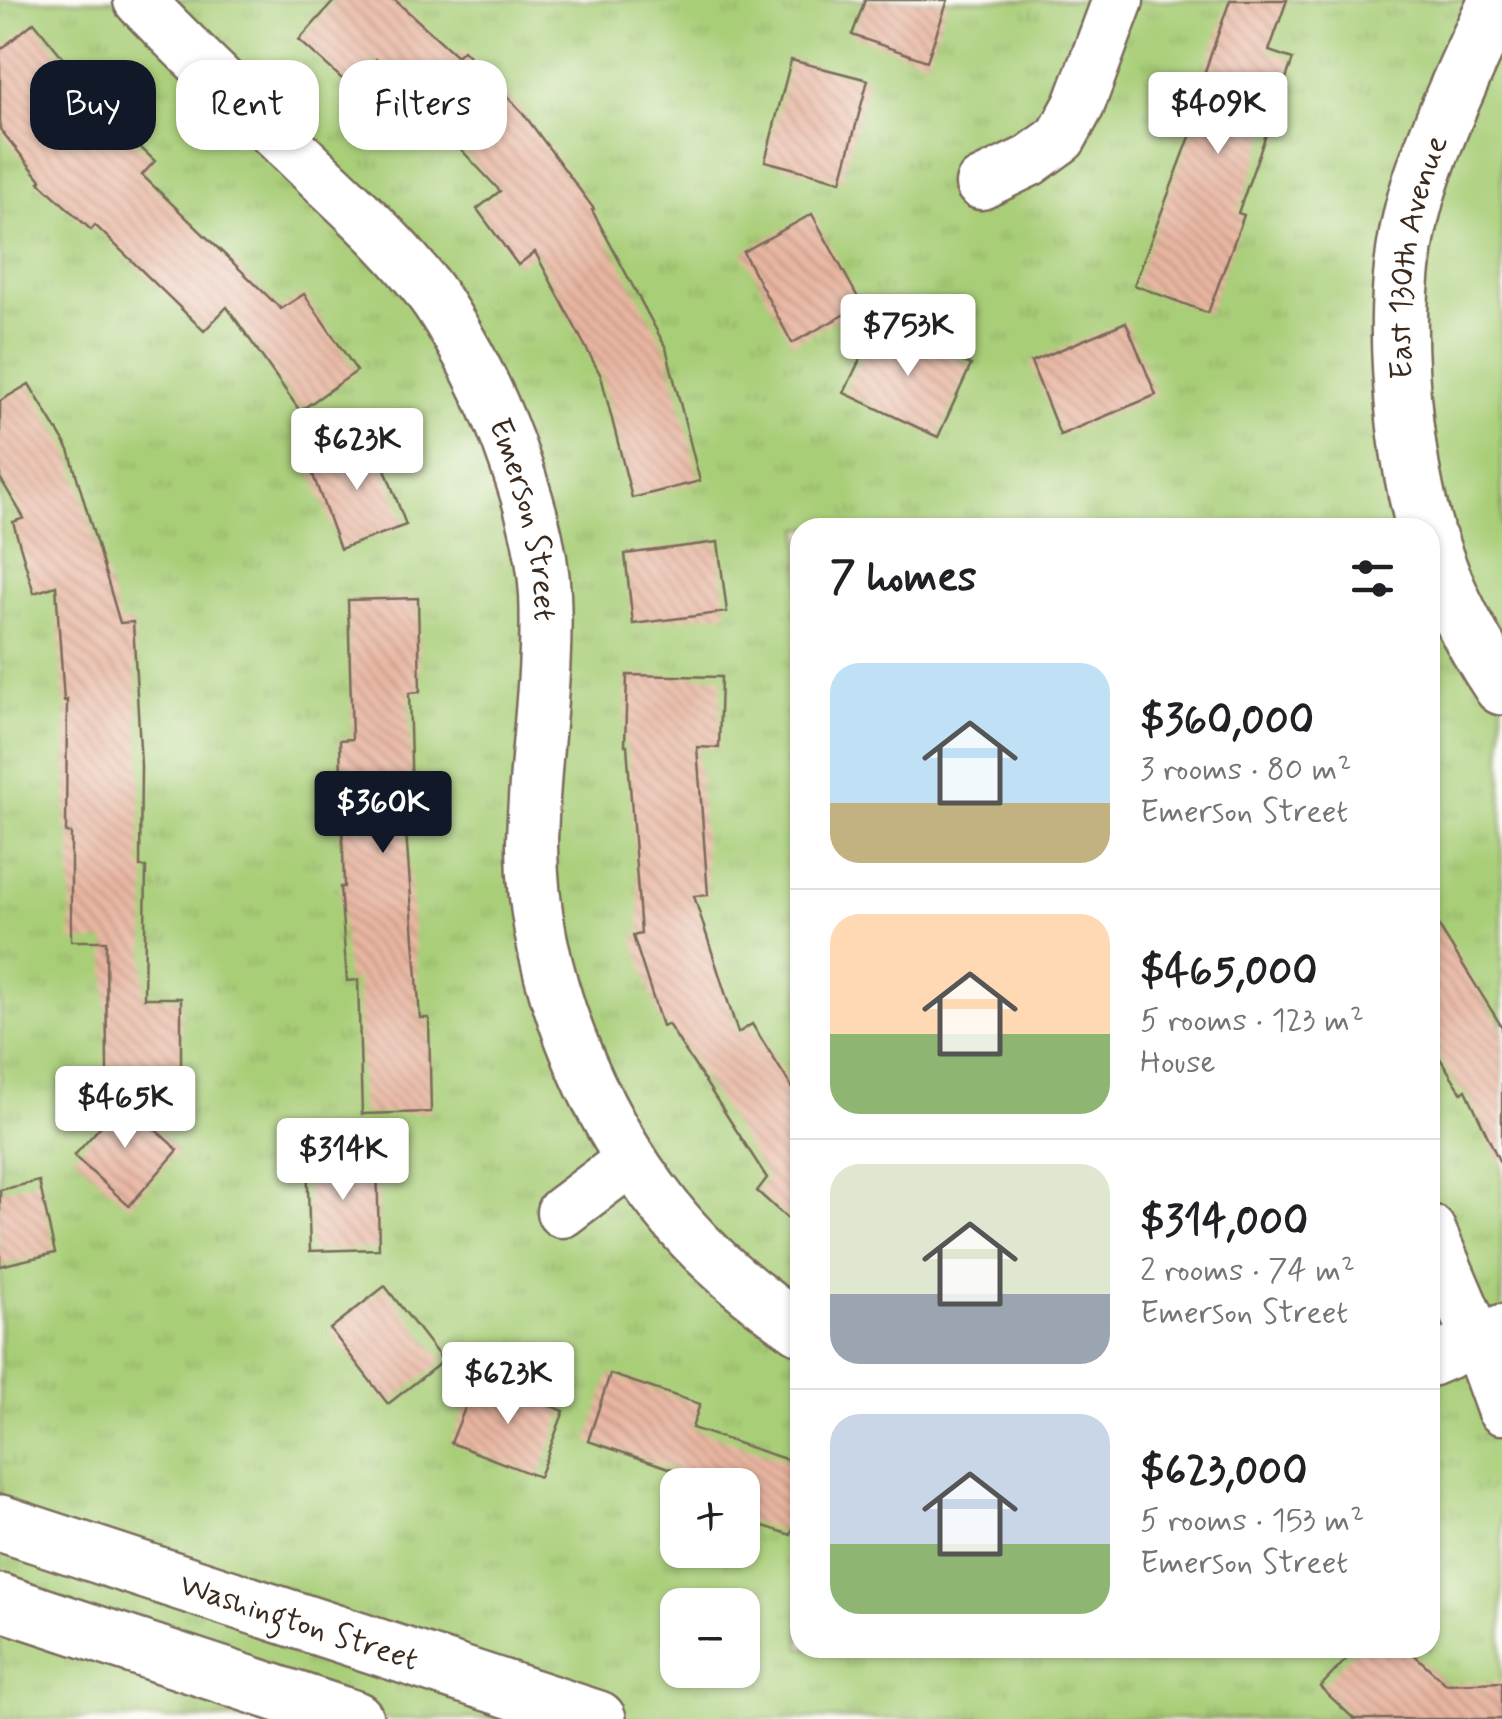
<!DOCTYPE html>
<html lang="en">
<head>
<meta charset="utf-8">
<style>
	:root { --surface:#fff; --page:#f2f2f2; --text:#202124; --muted:#757577; --line:#e0e0e0; --accent:#111827 }
	body { margin:0; font-family:Mynerve,sans-serif; background:var(--page); color:var(--text); height:100vh; display:flex; flex-direction:column; font-size:38px; white-space:nowrap }
	* { box-sizing:border-box; margin:0 }
	p { font-size:32px; color:var(--muted) }
	.icon { flex:none; width:55px; height:55px; fill:none; stroke:currentColor; stroke-width:2; stroke-linecap:round; stroke-linejoin:round }
	.map { position:relative; flex:1; overflow:hidden }
	.panel { position:absolute; left:790px; top:518px; width:650px; height:1140px; display:flex; flex-direction:column; background:var(--surface); border-radius:30px; box-shadow:0 2px 8px #0004 }
	.panel>* { flex:none }
	.guide { position:absolute; left:30px; top:60px; width:610px; height:90px; display:flex; gap:20px }
	.buttons { position:absolute; left:660px; top:1468px; display:grid; gap:20px }
	.buttons a { display:grid; place-items:center; width:100px; height:100px; border-radius:20px; background:var(--surface); box-shadow:0 2px 8px #0004; font-size:50px }
	.price { position:absolute; translate:-50% -85px; padding:0 22px; border-radius:10px; background:#fff; color:#222; font-size:32px; line-height:65px; filter:drop-shadow(0 2px 5px #0008) }
	.price::after { content:''; position:absolute; left:50%; top:60px; width:30px; height:22px; margin-left:-15px; background:inherit; clip-path:polygon(0 0,100% 0,50% 100%) }
	.price.current { background:var(--accent); color:#fff }
	ul { padding:0; list-style:none }
	li { display:flex; align-items:center; gap:30px; height:250px; padding:0 40px }
	li+li { border-top:2px solid var(--line) }
	li span { display:grid; place-items:center; flex:none; width:280px; height:200px; border-radius:30px; color:#555 }
	li>.icon { margin-inline-start:auto }
	span .icon { width:120px; height:120px; fill:#fffc; stroke-width:1 }
	li b { font-size:42px }
	h2 { display:flex; justify-content:space-between; align-items:center; height:120px; padding:0 40px; font-size:42px }
	.chip { padding:0 35px; border-radius:30px; background:var(--surface); box-shadow:0 2px 8px #0004; font-size:35px; line-height:90px }
	.chip.current { background:var(--accent); color:#fff }
	.map>svg:first-child { display:block }
</style>
</head>
<body>
<div class="map">
<svg width="1502" height="1719" viewBox="0 0 1502 1719">
	<defs>
		<pattern id="grass-tufts" width="24" height="20" patternUnits="userSpaceOnUse" patternTransform="scale(2.5)"><rect width="24" height="20" fill="#a9ce78"/><path d="M3 7l-1-3M5 7V3M7 7l1-3M15 17l-1-3M17 17v-4M19 17l1-3" fill="none" stroke="#92b167"/></pattern>
		<pattern id="building-back-hatch" width="6" height="6" patternUnits="userSpaceOnUse" patternTransform="scale(2.5)"><rect width="6" height="6" fill="#e9b6a1"/><path d="M-1 5l2 2M0 0l6 6M5-1l2 2" fill="none" stroke="#be9483"/></pattern>
	</defs>
	<rect width="100%" height="100%" fill="#fdfcf7"/>
	<filter id="ink" filterUnits="userSpaceOnUse"><feTurbulence type="fractalNoise" baseFrequency=".01" numOctaves="2"/><feDisplacementMap in="SourceGraphic" scale="20" xChannelSelector="R" yChannelSelector="G"/><feConvolveMatrix kernelMatrix="1 2 1 2 8 2 1 2 1" color-interpolation-filters="sRGB"/></filter>
	<filter id="wash" filterUnits="userSpaceOnUse"><feTurbulence type="fractalNoise" baseFrequency=".0048" numOctaves="4" result="noise"/><feDisplacementMap in="SourceGraphic" scale="40" xChannelSelector="R" yChannelSelector="G"/><feGaussianBlur stdDeviation="2.25" result="paint"/><feColorMatrix in="noise" values="0 0 0 0 0 0 0 0 0 0 0 0 0 0 0 0 0 1.4 0 .05"/><feComposite in="paint" operator="in"/></filter>
	<g filter="url(#wash)">
		<rect width="100%" height="100%" fill="#f0e5c9"/>
		<path fill="url(#grass-tufts)" stroke="#727c4b" stroke-width="2.5" fill-rule="evenodd" d="M0,0H1502V1719H0ZM800,528H1430V1648H800ZM678,1485H742V1550H678ZM678,1605H742V1670H678Z"/>
		<polygon fill="#a9ce78" stroke="#727c4b" stroke-width="2.5" points="1502,0 1502,687 1419,508 1398,318"/>
		<g id="blocks">
			<g fill="url(#building-back-hatch)">
				<polygon points="335,0 395,0 457,56 463,50 523,113 594,209 592,210 666,348 700,481 632,498 601,376 535,252 518,265 477,209 500,191 376,59 351,87 299,40"/>
				<polygon points="865,0 948,0 927,61 852,35"/>
				<polygon points="1230,0 1287,0 1269,51 1293,59 1238,213 1244,215 1208,313 1134,285 1191,134 1184,131"/>
				<polygon points="34,22 78,76 71,82 155,161 142,175 281,309 304,294 357,371 300,411 227,307 204,331 95,225 91,230 39,182 41,180 0,129 0,50"/>
				<polygon points="791,60 868,80 841,181 765,161"/>
				<polygon points="812,214 862,305 792,343 743,252"/>
				<polygon points="878,321 971,365 938,437 844,393"/>
				<polygon points="1126,322 1156,395 1060,435 1031,362"/>
				<polygon points="29,384 69,450 120,623 133,622 141,766 140,867 146,867 144,998 181,998 181,1072 107,1072 106,941 71,941 71,833 66,833 67,700 64,701 56,586 34,593 13,522 24,518 0,478 0,401"/>
				<polygon points="373,437 406,525 340,549 308,461"/>
				<polygon points="718,542 727,612 633,624 625,554"/>
				<polygon points="418,598 420,692 409,693 413,832 406,832 420,1018 429,1018 431,1112 362,1114 358,980 347,981 340,887 344,887 340,740 352,739 348,600"/>
				<polygon points="627,675 721,677 719,748 697,747 708,895 694,896 738,1033 752,1024 800,1100 800,1230 757,1191 767,1178 668,1024 662,1026 633,936 641,934 627,745 625,745"/>
				<polygon points="1430,912 1502,1027 1502,1167 1466,1090 1462,1093 1430,1043"/>
				<polygon points="107,1086 178,1150 129,1206 74,1156 108,1118"/>
				<polygon points="377,1155 379,1249 310,1251 307,1157"/>
				<polygon points="39,1181 55,1253 0,1266 0,1190"/>
				<polygon points="385,1286 443,1361 388,1404 330,1329"/>
				<polygon points="610,1374 700,1404 692,1428 800,1464 800,1509 791,1535 742,1519 742,1485 720,1485 588,1441"/>
				<polygon points="477,1378 564,1411 539,1477 451,1443"/>
				<polygon points="1357,1648 1407,1648 1446,1684 1502,1682 1502,1719 1354,1719 1320,1687"/>
			</g>
		</g>
	</g>
	<g filter="url(#ink)">
		<use href="#blocks" fill-opacity="0" stroke="#7a6b5a" stroke-width="2.5"/>
		<g fill="none" stroke-linecap="round" stroke-linejoin="round">
			<defs>
				<g id="street">
					<path id="s1" d="M139,0C199,63 263,121 325,181C364,218 407,258 437,302C467,348 489,391 508,442C526,491 542,542 545,594C549,678 533,762 532,845C532,971 589,1111 666,1208C703,1256 751,1295 800,1329"/>
					<polyline points="981,184 1029,161 1061,138 1079,105 1118,0"/>
					<polyline points="562,1212 631,1160"/>
					<polyline points="1430,1230 1477,1340 1502,1409"/>
					<polyline points="1430,1361 1502,1330"/>
				</g>
				<g id="secondary">
					<path id="s2" d="M1425,528C1415,494 1409,458 1405,423C1397,347 1395,272 1416,197C1435,132 1469,62 1497,0"/>
					<path d="M1430,542C1446,593 1472,642 1502,687"/>
					<path id="s3" d="M0,1523L598,1719"/>
					<polyline points="0,1602 355,1719"/>
				</g>
			</defs>
			<use href="#street" stroke="#7a6b5a" stroke-width="55"/>
			<use href="#secondary" stroke="#7a6b5a" stroke-width="60"/>
			<use href="#street" stroke="#fff" stroke-width="50"/>
			<use href="#secondary" stroke="#fff" stroke-width="55"/>
		</g>
	</g>
	<g text-anchor="middle" stroke-width="8" stroke-linejoin="round" paint-order="stroke">
		<g font-size="32" fill="#3b2a1e" stroke="#fdfcf7">
			<text dy="11" stroke="none"><textPath href="#s2" startOffset="275">East 130th Avenue</textPath></text>
			<text dy="11" stroke="none"><textPath href="#s1" startOffset="662">Emerson Street</textPath></text>
			<text dy="11" stroke="none"><textPath href="#s3" startOffset="315">Washington Street</textPath></text>
		</g>
	</g>
</svg>
<div class="buttons">
<a>+</a>
<a>−</a>
</div>
<b class="price" style="left:1218px;top:157px">$409K</b>
<b class="price" style="left:908px;top:379px">$753K</b>
<b class="price" style="left:357px;top:493px">$623K</b>
<b class="price current" style="left:383px;top:856px">$360K</b>
<b class="price" style="left:125px;top:1151px">$465K</b>
<b class="price" style="left:343px;top:1203px">$314K</b>
<b class="price" style="left:508px;top:1427px">$623K</b>
<div class="guide">
<a class="chip current">Buy</a>
<a class="chip">Rent</a>
<a class="chip">Filters</a>
</div>
<section class="panel">
<h2>7 homes<svg class="icon" aria-label="filters" viewBox="0 0 24 24"><path d="M4 7h16M4 17h16"/><circle cx="9" cy="7" r="2"/><circle cx="15" cy="17" r="2"/></svg></h2>
<ul>
<li><span style="background:linear-gradient(#bfe0f5 70%,#c2b280 0)"><svg class="icon" aria-label="home" viewBox="0 0 24 24"><path d="M3 11l9-7 9 7M6 9v11h12V9"/></svg></span><div><b>$360,000</b><p>3 rooms · 80 m²</p><p>Emerson Street</p></div></li>
<li><span style="background:linear-gradient(#ffd9b3 60%,#8fb573 0)"><svg class="icon" aria-label="home" viewBox="0 0 24 24"><path d="M3 11l9-7 9 7M6 9v11h12V9"/></svg></span><div><b>$465,000</b><p>5 rooms · 123 m²</p><p>House</p></div></li>
<li><span style="background:linear-gradient(#dfe7d0 65%,#9aa5b1 0)"><svg class="icon" aria-label="home" viewBox="0 0 24 24"><path d="M3 11l9-7 9 7M6 9v11h12V9"/></svg></span><div><b>$314,000</b><p>2 rooms · 74 m²</p><p>Emerson Street</p></div></li>
<li><span style="background:linear-gradient(#c9d6e8 65%,#8fb573 0)"><svg class="icon" aria-label="home" viewBox="0 0 24 24"><path d="M3 11l9-7 9 7M6 9v11h12V9"/></svg></span><div><b>$623,000</b><p>5 rooms · 153 m²</p><p>Emerson Street</p></div></li>
</ul>
</section>
</div>
</body>
</html>
